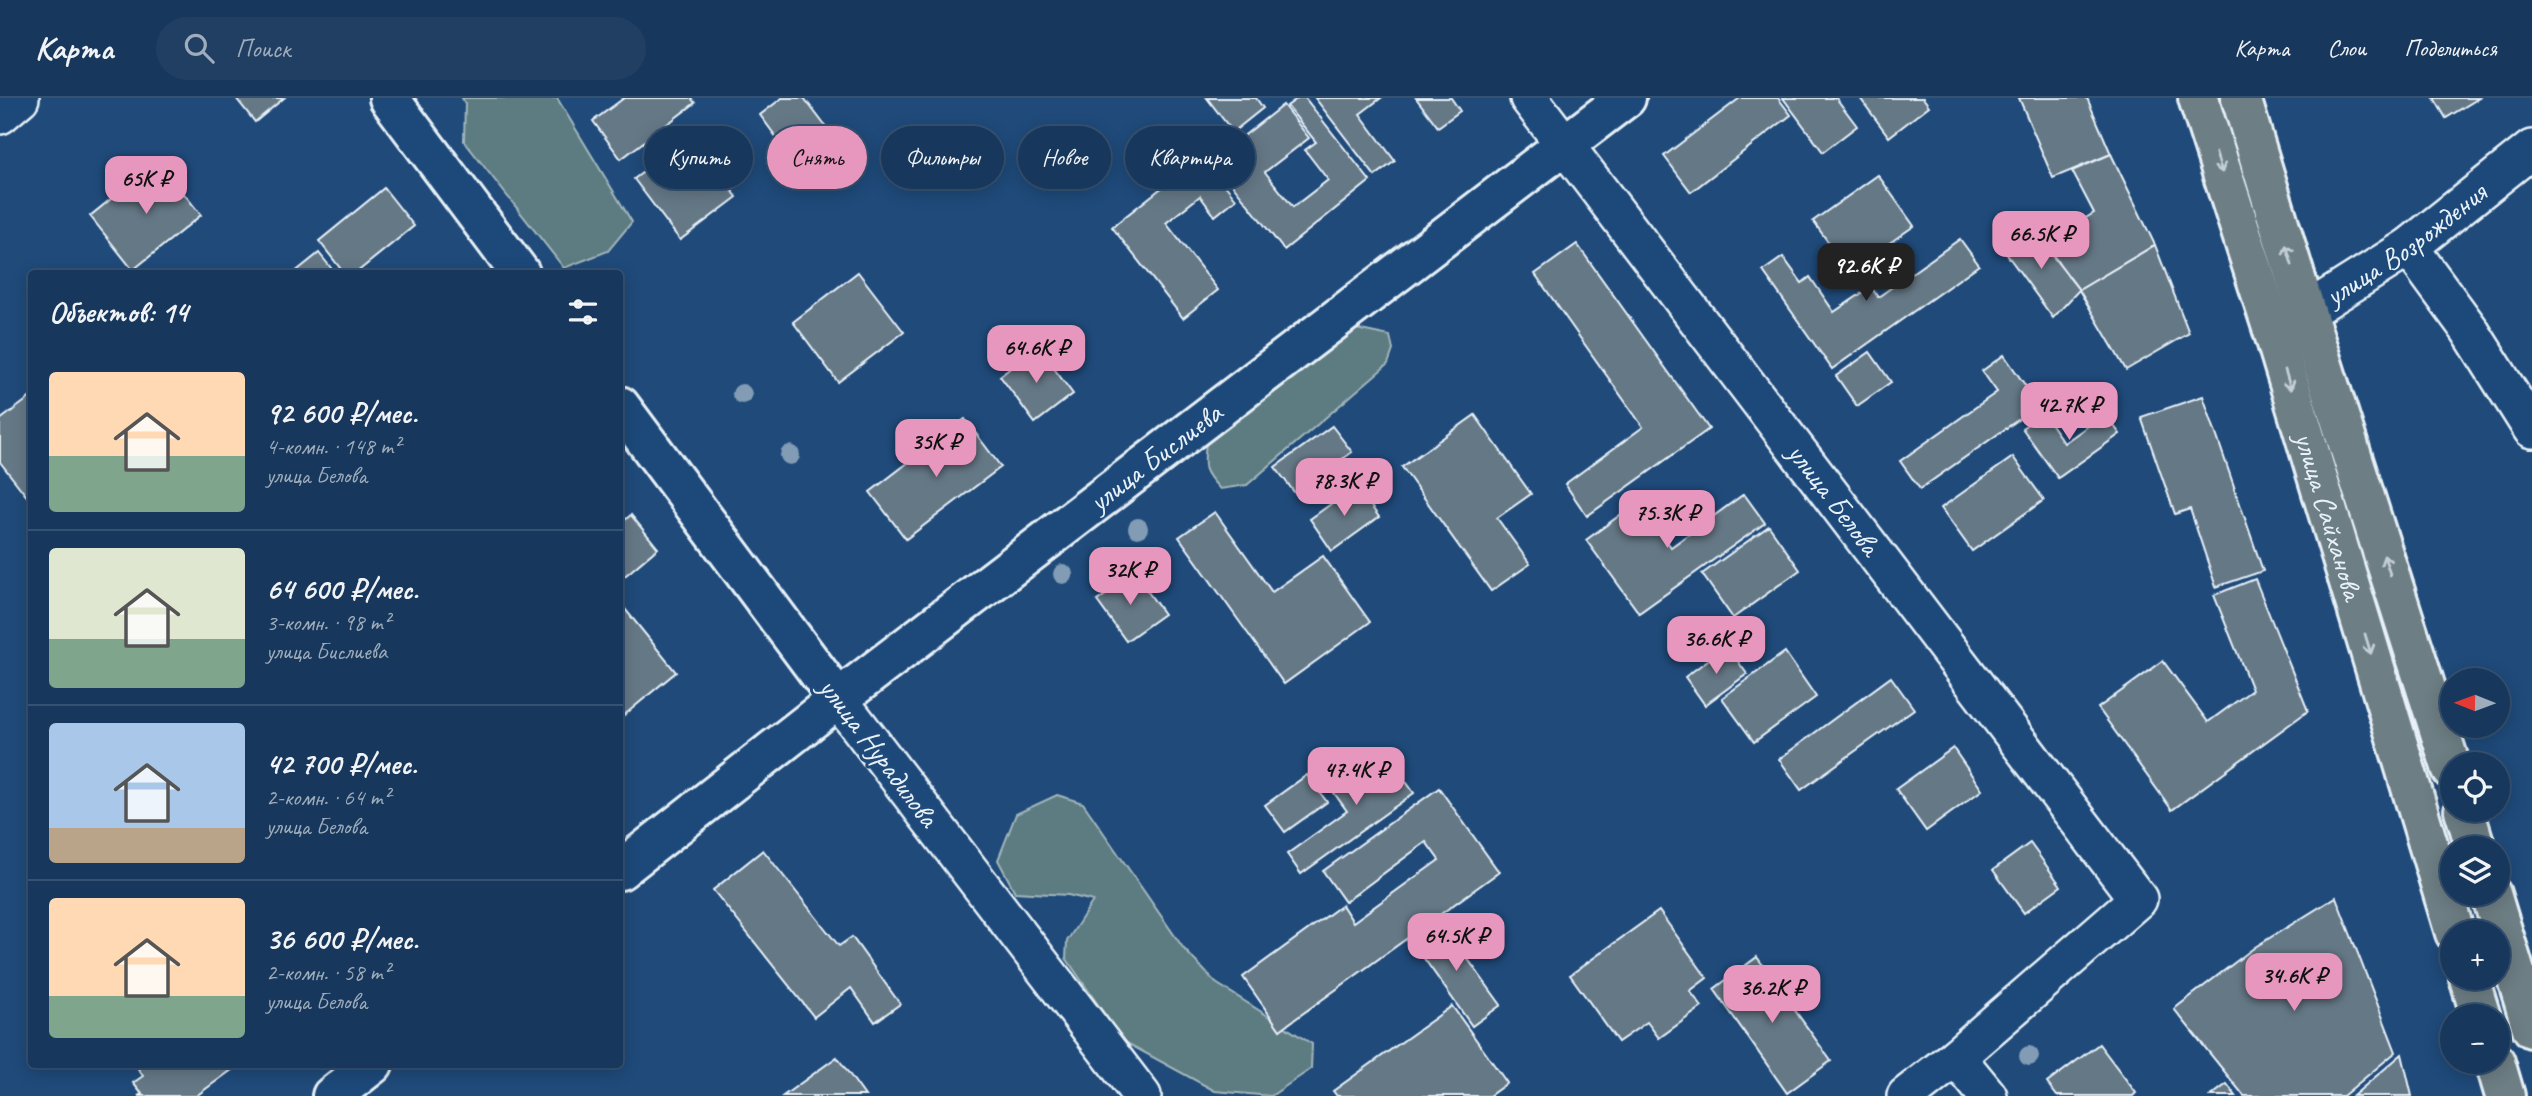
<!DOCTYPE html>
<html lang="ru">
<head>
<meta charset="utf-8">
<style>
	:root { --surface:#17385c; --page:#203f62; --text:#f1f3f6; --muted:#9eacbb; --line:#365272; --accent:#e797bd }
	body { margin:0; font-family:Caveat,sans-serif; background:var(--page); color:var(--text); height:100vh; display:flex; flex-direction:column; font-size:26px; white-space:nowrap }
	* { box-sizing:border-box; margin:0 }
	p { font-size:23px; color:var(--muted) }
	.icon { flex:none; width:38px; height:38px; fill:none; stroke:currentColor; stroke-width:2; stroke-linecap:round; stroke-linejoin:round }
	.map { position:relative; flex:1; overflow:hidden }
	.panel { position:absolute; left:28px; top:172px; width:595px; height:798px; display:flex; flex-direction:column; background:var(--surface); border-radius:7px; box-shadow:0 4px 18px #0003,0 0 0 2px var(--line) }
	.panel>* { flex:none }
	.banner { position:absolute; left:644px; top:28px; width:665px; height:63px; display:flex; gap:14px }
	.needle { width:46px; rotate:271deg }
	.fabs { position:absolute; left:2440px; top:570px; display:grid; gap:14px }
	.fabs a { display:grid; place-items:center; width:70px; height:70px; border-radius:50%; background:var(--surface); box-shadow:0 4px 18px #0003,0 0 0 2px var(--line); font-size:35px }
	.price { position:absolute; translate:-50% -60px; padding:0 16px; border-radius:14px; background:var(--accent); color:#111; font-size:23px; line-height:46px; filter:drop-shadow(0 2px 4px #0008) }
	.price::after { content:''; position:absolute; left:50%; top:42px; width:21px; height:16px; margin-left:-10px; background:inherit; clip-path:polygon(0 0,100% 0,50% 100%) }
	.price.on { background:#222; color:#fff }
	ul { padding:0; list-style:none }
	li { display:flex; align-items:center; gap:21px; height:175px; padding:0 21px }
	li+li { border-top:2px solid var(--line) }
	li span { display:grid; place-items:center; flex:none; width:196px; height:140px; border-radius:7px; color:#555 }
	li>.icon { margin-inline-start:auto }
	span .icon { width:84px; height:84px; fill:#fffc; stroke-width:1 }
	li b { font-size:30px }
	h2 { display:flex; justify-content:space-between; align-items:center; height:84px; padding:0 21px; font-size:30px }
	.chip { padding:0 24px; border-radius:32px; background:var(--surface); box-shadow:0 4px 18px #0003,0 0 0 2px var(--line); font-size:24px; line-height:63px }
	.chip.on { background:var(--accent); color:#111 }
	header { display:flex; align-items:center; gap:42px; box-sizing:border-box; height:98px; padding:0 35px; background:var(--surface); border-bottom:2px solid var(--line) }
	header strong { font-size:33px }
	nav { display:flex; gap:38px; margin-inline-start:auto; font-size:24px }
	.search { width:490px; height:63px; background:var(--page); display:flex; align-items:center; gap:18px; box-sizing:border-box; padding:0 24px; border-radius:38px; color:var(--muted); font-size:26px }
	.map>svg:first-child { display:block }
</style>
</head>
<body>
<header>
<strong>Карта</strong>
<div class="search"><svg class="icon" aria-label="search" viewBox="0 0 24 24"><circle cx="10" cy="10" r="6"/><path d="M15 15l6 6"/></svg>Поиск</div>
<nav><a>Карта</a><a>Слои</a><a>Поделиться</a></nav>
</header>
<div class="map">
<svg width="2532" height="998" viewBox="0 0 2532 998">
	<rect width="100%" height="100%" fill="#1f4a7a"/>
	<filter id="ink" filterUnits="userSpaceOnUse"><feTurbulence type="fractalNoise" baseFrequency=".0143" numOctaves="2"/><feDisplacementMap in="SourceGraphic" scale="14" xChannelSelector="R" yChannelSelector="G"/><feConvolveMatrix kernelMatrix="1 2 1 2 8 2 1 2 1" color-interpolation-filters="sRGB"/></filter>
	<g filter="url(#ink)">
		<g fill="#5d7c81" stroke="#a2b6bc" stroke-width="2">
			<polygon points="462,0 557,0 632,124 608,153 564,170 464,43 465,5"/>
			<path d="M1356,231L1390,238L1393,252L1388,266L1247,387L1220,391C1203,373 1203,370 1206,345L1326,244Z"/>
			<polygon points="1057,697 1083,705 1184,851 1216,885 1312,946 1311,971 1271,998 1215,993 1123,943 1066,860 1067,843 1093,803 1068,797 1015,794 998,762 1016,716"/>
		</g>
		<g fill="#657886" stroke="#e8f1f8" stroke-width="2">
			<polygon points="236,0 284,0 255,24"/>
			<polygon points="624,0 691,0 695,5 621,61 593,23"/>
			<polygon points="782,0 804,0 839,46 802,74 760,17"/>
			<polygon points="1207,0 1256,0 1263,10 1233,34"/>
			<polygon points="1298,0 1305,0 1370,83 1284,152 1213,62 1283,7 1309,40 1265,74 1293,109 1328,82 1305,52 1316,44 1287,8"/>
			<polygon points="1315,0 1381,0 1360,16 1395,63 1375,78"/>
			<polygon points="1416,0 1451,0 1460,13 1438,29"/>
			<polygon points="1740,0 1778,0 1791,17 1691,94 1664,58"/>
			<polygon points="1783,0 1836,0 1857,28 1823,54"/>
			<polygon points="1860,0 1923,0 1929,8 1889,39"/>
			<polygon points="2019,0 2087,0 2111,56 2053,80"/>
			<polygon points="2434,0 2479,0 2446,20"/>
			<polygon points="691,38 737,99 680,142 634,81"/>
			<polygon points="2111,56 2155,147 2079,192 2044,145 2094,115 2072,73"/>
			<polygon points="1202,58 1236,101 1215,118 1200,98 1166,125 1218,192 1183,220 1112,129"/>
			<polygon points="158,63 201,117 133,172 90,118"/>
			<polygon points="1878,77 1914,128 1849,173 1813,123"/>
			<polygon points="384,90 414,128 356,175 344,175 319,143"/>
			<polygon points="2029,128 2079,192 2053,220 2003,151"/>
			<polygon points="1960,141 1979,167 1832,271 1763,173 1783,159 1802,185 1810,179 1834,214 1871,189 1878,199"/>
			<polygon points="1577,146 1709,331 1587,418 1565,386 1643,329 1535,176"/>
			<polygon points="2155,147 2189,235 2126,272 2079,192"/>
			<polygon points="319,155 335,175 294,175"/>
			<polygon points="858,174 904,234 838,284 793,224"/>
			<polygon points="1038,249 1073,296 1035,325 1000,278"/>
			<polygon points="1870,254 1891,284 1857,308 1836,278"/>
			<polygon points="2004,257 2039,307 1920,391 1900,363 1997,294 1982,273"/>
			<polygon points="32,298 32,405 0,364 0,322"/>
			<polygon points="2203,298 2263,473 2216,489 2190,411 2175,416 2141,319"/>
			<polygon points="2043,315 2064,345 2105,316 2120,336 2058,380 2022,330"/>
			<polygon points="1475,317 1531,396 1497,420 1530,466 1491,493 1402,369"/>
			<polygon points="965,321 1001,369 906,441 870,394"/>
			<polygon points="1332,328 1352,354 1295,395 1275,369"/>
			<polygon points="2013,359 2044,402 1972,453 1941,410"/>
			<polygon points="1356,388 1379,419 1332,453 1310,421"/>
			<polygon points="1744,396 1765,425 1639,515 1586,442 1638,404 1671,449"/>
			<polygon points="1215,414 1272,494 1323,458 1370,524 1284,586 1179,439"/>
			<polygon points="631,417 658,450 620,482 620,426"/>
			<polygon points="1769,428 1800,472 1733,520 1702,476"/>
			<polygon points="1135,476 1164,516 1126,543 1097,503"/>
			<polygon points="2255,481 2308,613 2172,712 2098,610 2163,563 2208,624 2252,592 2214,497"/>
			<polygon points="625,511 676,574 622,619 620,616 620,515"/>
			<polygon points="1727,548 1747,576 1705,607 1685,579"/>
			<polygon points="1785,554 1816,599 1754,644 1722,600"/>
			<polygon points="1891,579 1914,611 1801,692 1779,661"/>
			<polygon points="1382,650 1414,695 1301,776 1287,756 1347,713 1329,688"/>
			<polygon points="1953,650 1982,692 1926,733 1896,691"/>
			<polygon points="1307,677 1327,704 1285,734 1265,707"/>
			<polygon points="1439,690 1499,774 1280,932 1243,879 1342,807 1353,824 1439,762 1426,744 1345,804 1323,773"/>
			<polygon points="2030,745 2061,788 2024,815 1993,772"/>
			<polygon points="763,752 839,848 852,839 900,906 875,924 851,890 814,919 713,792"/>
			<polygon points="2336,799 2396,954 2343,998 2244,998 2174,911 2255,849"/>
			<polygon points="1659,813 1707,880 1690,893 1702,909 1659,940 1647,924 1618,944 1570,877"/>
			<polygon points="1439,821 1501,907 1472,928 1411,842"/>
			<polygon points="1757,859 1831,963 1787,995 1714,891"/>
			<polygon points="1452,908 1507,985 1489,998 1337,998 1333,993"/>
			<polygon points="2099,946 2136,995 2133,998 2057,998 2047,985"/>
			<polygon points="2402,956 2412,998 2353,998"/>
			<polygon points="837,959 865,998 783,998"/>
			<polygon points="135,966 240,966 196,998 138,998 142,996 133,985 143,978"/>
			<polygon points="2227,986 2236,998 2211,998"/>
		</g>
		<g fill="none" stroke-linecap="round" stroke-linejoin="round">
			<defs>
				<g id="minor">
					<path id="s1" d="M1529,0L2138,801L1956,959L1906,998"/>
					<polyline points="0,17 20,0"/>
					<polyline points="2409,149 2469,231 2532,331"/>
					<path id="s2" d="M2284,232L2306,214L2409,149L2532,51"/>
					<polyline points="838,601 1142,998"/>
					<polyline points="1956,959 1988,998"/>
				</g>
				<g id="tertiary">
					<polyline points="389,0 520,175"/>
					<polyline points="620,308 838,601"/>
					<path id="s3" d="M620,772L838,601L1626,0"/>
					<polyline points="332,998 373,966"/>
				</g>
				<g id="primary">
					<path id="s4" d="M2198,0L2275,239L2455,835"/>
					<polyline points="2241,0 2306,214 2452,672"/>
					<polyline points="2464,712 2476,751"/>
					<polyline points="2491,796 2532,930"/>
					<polyline points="2469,880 2481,919"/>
					<polyline points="2495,964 2505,998"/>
				</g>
			</defs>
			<use href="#minor" stroke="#e8f1f8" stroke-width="42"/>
			<use href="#tertiary" stroke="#e8f1f8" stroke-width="44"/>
			<use href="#primary" stroke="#e8f1f8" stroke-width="44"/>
			<use href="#minor" stroke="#1f4a7a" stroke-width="37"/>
			<use href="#tertiary" stroke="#1f4a7a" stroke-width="38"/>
			<use href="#primary" stroke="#6d7e84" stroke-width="38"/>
		</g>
		<g fill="#829cb5">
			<circle cx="742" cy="296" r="10"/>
			<circle cx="790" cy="357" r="10"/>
			<circle cx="1138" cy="430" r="10"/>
			<circle cx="1063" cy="476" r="10"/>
			<circle cx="2029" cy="958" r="10"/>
		</g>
		<defs><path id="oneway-shaft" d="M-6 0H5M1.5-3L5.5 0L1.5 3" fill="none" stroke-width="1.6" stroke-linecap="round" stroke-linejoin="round" transform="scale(1.75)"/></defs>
		<g stroke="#c3ced5">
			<use href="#oneway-shaft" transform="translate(2219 65) rotate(72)"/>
			<use href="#oneway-shaft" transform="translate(2289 157) rotate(-107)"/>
			<use href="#oneway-shaft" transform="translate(2288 282) rotate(73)"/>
			<use href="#oneway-shaft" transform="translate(2387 467) rotate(-108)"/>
			<use href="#oneway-shaft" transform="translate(2368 546) rotate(73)"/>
		</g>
	</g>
	<g text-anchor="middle" stroke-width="6" stroke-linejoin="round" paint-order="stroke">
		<g font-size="30" fill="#e8f1f8" stroke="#1f4a7a">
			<text dy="10" stroke="none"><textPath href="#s2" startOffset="149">улица Возрождения</textPath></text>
			<text dy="10" stroke="none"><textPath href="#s3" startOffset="676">улица Бислиева</textPath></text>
			<text dy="10" stroke="none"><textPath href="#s1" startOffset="504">улица Белова</textPath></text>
			<text dy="10" stroke="none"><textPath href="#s4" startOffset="438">улица Сайханова</textPath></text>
			<text transform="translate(879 654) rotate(53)" y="10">улица Нурадилова</text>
		</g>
	</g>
</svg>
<div class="fabs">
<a><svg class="needle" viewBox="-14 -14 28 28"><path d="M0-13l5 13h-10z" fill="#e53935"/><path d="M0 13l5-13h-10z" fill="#9eacbb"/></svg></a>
<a><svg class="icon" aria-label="locate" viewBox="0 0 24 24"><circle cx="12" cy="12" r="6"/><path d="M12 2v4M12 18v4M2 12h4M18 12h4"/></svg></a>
<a><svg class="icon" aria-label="layers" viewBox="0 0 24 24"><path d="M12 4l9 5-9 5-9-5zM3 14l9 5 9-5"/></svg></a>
<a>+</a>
<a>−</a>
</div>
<b class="price" style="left:146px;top:118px">65K ₽</b>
<b class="price" style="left:2041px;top:173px">66.5K ₽</b>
<b class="price on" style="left:1866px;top:205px">92.6K ₽</b>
<b class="price" style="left:1036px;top:287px">64.6K ₽</b>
<b class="price" style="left:2069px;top:344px">42.7K ₽</b>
<b class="price" style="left:936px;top:381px">35K ₽</b>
<b class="price" style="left:1344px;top:420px">78.3K ₽</b>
<b class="price" style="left:1667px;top:452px">75.3K ₽</b>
<b class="price" style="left:1130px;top:509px">32K ₽</b>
<b class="price" style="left:1716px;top:578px">36.6K ₽</b>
<b class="price" style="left:1356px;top:709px">47.4K ₽</b>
<b class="price" style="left:1456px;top:875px">64.5K ₽</b>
<b class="price" style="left:2294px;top:915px">34.6K ₽</b>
<b class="price" style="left:1772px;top:927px">36.2K ₽</b>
<div class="banner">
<a class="chip">Купить</a>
<a class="chip on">Снять</a>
<a class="chip">Фильтры</a>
<a class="chip">Новое</a>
<a class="chip">Квартира</a>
</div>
<section class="panel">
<h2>Объектов: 14<svg class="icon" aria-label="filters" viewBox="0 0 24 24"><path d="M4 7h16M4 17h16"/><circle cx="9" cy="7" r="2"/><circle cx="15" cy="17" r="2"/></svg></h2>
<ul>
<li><span style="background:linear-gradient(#ffd9b3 60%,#7fa58c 0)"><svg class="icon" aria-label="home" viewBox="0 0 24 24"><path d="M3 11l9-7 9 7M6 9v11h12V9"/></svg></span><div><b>92 600 ₽/мес.</b><p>4-комн. · 148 m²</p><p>улица Белова</p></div></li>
<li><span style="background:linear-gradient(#dfe7d0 65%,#7fa58c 0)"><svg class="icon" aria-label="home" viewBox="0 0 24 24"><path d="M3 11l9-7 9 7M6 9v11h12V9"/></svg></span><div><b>64 600 ₽/мес.</b><p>3-комн. · 98 m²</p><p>улица Бислиева</p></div></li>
<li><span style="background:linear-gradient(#a9c7e8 75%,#b9a48a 0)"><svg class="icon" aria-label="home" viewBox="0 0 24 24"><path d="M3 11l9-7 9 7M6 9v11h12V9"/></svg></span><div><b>42 700 ₽/мес.</b><p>2-комн. · 64 m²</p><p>улица Белова</p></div></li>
<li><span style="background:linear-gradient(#ffd9b3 70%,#7fa58c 0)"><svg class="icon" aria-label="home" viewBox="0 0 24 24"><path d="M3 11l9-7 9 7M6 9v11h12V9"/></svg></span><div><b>36 600 ₽/мес.</b><p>2-комн. · 58 m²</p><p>улица Белова</p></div></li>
</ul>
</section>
</div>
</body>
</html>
